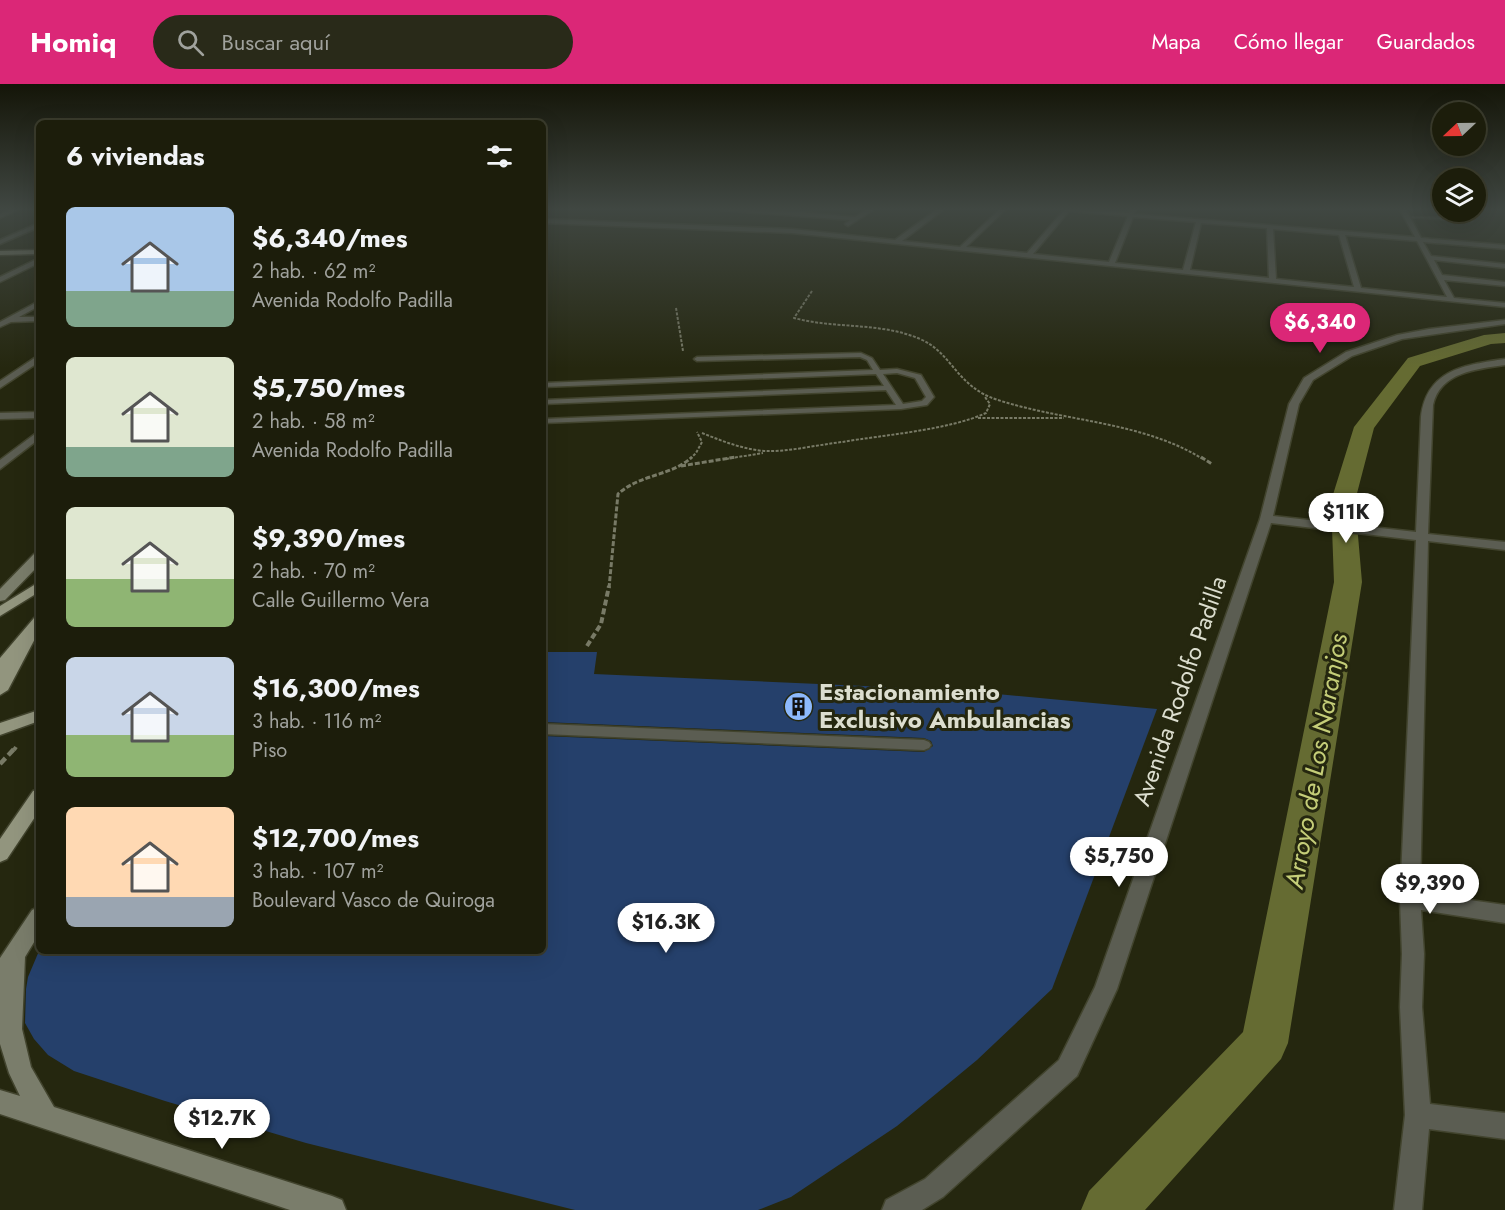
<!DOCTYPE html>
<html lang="es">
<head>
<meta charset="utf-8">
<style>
	:root { --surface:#1c1d0b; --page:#292a19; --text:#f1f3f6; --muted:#a0a29d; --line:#3a3b2c; --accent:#db2777 }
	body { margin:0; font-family:Jost,sans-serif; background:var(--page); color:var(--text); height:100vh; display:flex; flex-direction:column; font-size:22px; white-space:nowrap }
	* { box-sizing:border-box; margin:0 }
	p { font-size:20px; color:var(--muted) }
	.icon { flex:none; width:33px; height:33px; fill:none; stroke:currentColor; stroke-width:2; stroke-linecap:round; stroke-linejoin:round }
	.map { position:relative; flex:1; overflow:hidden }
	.sheet { position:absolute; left:36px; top:36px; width:510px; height:834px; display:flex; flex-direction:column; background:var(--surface); border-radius:9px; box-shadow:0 6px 24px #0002,0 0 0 2px var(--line) }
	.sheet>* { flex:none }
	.needle { width:39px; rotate:248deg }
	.tools { position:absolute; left:1432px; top:18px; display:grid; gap:12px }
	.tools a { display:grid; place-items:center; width:54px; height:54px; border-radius:50%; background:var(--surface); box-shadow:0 6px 24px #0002,0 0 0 2px var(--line); font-size:30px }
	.price { position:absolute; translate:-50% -51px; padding:0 14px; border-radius:21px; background:#fff; color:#222; font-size:20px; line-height:39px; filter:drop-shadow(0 2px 3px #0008) }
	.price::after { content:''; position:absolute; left:50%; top:36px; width:18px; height:14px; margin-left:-9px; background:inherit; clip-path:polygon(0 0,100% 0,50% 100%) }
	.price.selected { background:var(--accent); color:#fff }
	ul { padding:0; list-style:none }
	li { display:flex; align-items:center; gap:18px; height:150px; padding:0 30px }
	li span { display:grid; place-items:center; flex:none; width:168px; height:120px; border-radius:9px; color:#555 }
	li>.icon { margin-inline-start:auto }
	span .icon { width:72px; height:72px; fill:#fffc; stroke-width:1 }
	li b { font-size:26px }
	h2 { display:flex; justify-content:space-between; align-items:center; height:72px; padding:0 30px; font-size:26px }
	header { display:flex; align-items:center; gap:36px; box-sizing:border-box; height:84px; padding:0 30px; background:var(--accent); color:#fff }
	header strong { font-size:28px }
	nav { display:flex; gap:33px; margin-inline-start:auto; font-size:21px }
	.search { width:420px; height:54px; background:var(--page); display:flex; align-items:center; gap:15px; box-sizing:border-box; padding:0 21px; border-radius:33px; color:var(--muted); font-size:22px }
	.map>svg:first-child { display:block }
</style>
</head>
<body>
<header>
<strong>Homiq</strong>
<div class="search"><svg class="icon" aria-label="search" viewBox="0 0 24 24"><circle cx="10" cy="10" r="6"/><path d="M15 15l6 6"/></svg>Buscar aquí</div>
<nav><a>Mapa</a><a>Cómo llegar</a><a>Guardados</a></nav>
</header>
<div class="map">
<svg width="1505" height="1126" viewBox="0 0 1505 1126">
	<rect width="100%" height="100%" fill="#25270f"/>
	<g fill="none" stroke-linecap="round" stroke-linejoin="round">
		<polygon fill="#656b32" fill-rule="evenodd" points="1505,249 1505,259 1491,260 1420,282 1374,344 1355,417 1362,498 1288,959 1281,975 1145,1126 1081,1126 1089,1107 1243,948 1334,498 1331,417 1354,343 1408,274 1484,251"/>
	</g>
	<polygon fill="#25406b" points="543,568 597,568 594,590 955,606 1157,625 1052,905 977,976 897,1042 791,1113 758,1126 575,1126 306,1059 165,1017 74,987 48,971 34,955 25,939 26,905 28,893 39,867 543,867 543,652 924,668 933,662 931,657 924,654 543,638"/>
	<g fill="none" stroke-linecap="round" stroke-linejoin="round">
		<defs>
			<g id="lane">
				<polygon points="1464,128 1468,128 1472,137 1405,133 1467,134"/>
				<path d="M861,269L872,274L880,286L897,285L921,291L934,313L927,321L901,325L543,339V335L896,321L886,306L543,320V316L884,302L876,290L543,303V299L873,286L867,276L860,273L697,277L694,275L697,273ZM897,289L915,294L926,313L922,317L903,320L883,290Z"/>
				<polygon points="543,640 924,656 929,658 931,661 929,664 924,666 543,650"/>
			</g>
			<g id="street">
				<polygon points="10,126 18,126 0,134 0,130"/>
				<polygon points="720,126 788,127 855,133 866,126 873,126 848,142 845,140 850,136"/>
				<path d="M936,126H943L902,157L960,163L999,126H1005L966,163L1027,169L1064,126L1129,129L1130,126H1136L1134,130L1415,153L1400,126H1406L1421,154L1505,161V165L1423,158L1431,172L1505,180V184L1434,176L1442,191L1505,198V202L1444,196L1454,214L1505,219V223L792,149L543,139V135L792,145L895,156ZM1069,127L1128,132L1109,178L1033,170ZM1133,133L1196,138L1183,186L1115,179ZM1201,139L1267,144L1269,194L1190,186ZM1273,145L1339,151L1354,203L1276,195ZM1345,151L1417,157L1447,213L1361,204Z"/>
				<polygon points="39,139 39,143 0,160 0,156"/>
				<polygon points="39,174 39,179 0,198 0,193"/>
				<polygon points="39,217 39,222 19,233 39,233 39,237 11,238 0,243 0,238"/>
				<path d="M1505,236V240L1402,255L1352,272L1313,296L1299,320L1273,432L1416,448L1421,333C1427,285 1465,281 1505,275V281C1477,285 1440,288 1433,321L1428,450L1505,458V466L1428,457L1420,809L1505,821V839L1421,826L1424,870L1422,923L1430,1020L1505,1029V1055L1429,1045L1422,1126H1394L1405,1031L1400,923L1402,870L1400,816L1416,456L1271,439L1117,905L1077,992L943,1113L922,1126H882L886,1116L925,1095L1059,976L1095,903L1260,435L1289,320L1304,294L1346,268L1397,251L1429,245Z"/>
				<polygon points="39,271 39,278 0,304 0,297"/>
				<polygon points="39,328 39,334 0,335 0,329"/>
				<polygon points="39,347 39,355 0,385 0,376"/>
			</g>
			<g id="secondary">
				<polygon points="39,166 39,170 0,171 0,167"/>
				<polygon points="39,469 39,481 5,516 0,517 0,505 34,470"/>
				<polygon points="39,823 39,850 25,873 22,945 31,983 54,1023 332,1112 342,1116 346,1126 290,1126 0,1030 0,1006 20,1012 9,989 0,960 0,874 32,826"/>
			</g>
			<g id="primary">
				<polygon points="39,498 39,508 0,532 0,522"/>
				<polygon points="39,533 39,547 8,606 0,611 0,574 34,534"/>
				<polygon points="39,626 39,637 0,651 0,639"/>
				<polygon points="39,705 39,727 7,775 0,778 0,755 33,707"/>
			</g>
		</defs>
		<use href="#lane" stroke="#42442e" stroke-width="3"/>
		<use href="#street" stroke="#42442e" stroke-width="3"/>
		<use href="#secondary" stroke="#42442e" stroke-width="3"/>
		<use href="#primary" stroke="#42442e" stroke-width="3"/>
		<g stroke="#787a66" stroke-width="2" stroke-dasharray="3 1.5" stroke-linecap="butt">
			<path d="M812,207L794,234C835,245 881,238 920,255C952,268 956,303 998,316C1066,338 1141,337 1203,375"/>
			<polyline points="676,224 683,267"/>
			<polyline points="978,334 1064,334"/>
			<path d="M702,349C722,357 742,365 764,367C789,368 816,361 842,358C883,351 949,346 986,329L990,320L985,313"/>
			<polyline points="690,375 696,369 702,358 697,348"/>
			<polyline points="726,375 763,369"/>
		</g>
		<g stroke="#787a66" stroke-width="3" stroke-dasharray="5 2" stroke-linecap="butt">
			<polyline points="1201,373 1212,380"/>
			<polyline points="681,382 736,373"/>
			<path d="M609,504L618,410C640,390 672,392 692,373"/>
		</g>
		<g stroke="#787a66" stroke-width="4" stroke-dasharray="6 3" stroke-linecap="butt">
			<polyline points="587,562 601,540 609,502"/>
			<polyline points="14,666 16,663"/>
		</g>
		<polyline stroke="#787a66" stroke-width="4.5" stroke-dasharray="8 4" stroke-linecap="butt" points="0,680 15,664"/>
		<use href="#lane" fill="#5b5d52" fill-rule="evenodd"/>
		<use href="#street" fill="#5b5d52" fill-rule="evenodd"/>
		<use href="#secondary" fill="#7a7d6b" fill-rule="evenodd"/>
		<use href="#primary" fill="#92957e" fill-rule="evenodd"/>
	</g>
	<linearGradient id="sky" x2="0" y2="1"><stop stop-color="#141508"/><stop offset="0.44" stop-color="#404742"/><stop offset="1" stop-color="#404742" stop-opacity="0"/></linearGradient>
	<rect width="1505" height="284" fill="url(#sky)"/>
	<defs>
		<symbol id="building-disc" viewBox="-11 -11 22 22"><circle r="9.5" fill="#8db9fc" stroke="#25270f"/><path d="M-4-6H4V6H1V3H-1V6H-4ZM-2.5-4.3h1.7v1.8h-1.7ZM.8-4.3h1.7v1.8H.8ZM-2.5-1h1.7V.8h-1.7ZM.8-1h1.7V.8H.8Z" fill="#111"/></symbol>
	</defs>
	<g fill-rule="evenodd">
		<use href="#building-disc" x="782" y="606" width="33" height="33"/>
	</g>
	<g text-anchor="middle" stroke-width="6" stroke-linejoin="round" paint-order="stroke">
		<g font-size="24" fill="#dcdecf" stroke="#25270f">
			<text transform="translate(1180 607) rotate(-71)" y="8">Avenida Rodolfo Padilla</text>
		</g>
		<g font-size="24" font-weight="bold" fill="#dcdecf" stroke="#25270f" text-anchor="start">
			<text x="819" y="616">Estacionamiento<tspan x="819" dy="28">Exclusivo Ambulancias</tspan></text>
		</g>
		<g font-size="26" font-style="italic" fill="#c5ce78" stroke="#25270f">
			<text transform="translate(1316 677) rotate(-80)" y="9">Arroyo de Los Naranjos</text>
		</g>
	</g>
</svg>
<div class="tools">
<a><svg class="needle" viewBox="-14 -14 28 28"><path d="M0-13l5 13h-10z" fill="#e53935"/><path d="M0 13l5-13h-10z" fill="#a0a29d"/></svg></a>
<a><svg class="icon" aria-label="layers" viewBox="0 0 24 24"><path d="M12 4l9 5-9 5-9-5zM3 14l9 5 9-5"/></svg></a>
</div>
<b class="price selected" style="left:1320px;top:270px">$6,340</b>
<b class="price" style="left:1346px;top:460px">$11K</b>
<b class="price" style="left:1119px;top:804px">$5,750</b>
<b class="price" style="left:1430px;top:831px">$9,390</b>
<b class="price" style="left:666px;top:870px">$16.3K</b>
<b class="price" style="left:222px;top:1066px">$12.7K</b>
<section class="sheet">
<h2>6 viviendas<svg class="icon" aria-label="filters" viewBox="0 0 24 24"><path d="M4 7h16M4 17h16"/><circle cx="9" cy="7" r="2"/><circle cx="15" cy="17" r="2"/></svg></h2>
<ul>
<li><span style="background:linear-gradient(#a9c7e8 70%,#7fa58c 0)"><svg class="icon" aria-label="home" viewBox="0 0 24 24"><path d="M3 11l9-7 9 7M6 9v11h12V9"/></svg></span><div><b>$6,340/mes</b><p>2 hab. · 62 m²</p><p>Avenida Rodolfo Padilla</p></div></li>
<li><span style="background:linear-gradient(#dfe7d0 75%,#7fa58c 0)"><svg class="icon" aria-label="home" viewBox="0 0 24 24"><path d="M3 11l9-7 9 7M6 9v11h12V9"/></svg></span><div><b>$5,750/mes</b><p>2 hab. · 58 m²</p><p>Avenida Rodolfo Padilla</p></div></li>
<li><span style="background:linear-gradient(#dfe7d0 60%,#8fb573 0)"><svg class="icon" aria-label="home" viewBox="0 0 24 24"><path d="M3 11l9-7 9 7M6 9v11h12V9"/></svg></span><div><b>$9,390/mes</b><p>2 hab. · 70 m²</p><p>Calle Guillermo Vera</p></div></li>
<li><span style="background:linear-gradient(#c9d6e8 65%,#8fb573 0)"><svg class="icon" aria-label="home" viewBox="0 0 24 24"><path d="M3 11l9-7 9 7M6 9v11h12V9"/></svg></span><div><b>$16,300/mes</b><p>3 hab. · 116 m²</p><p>Piso</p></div></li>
<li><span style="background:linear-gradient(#ffd9b3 75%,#9aa5b1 0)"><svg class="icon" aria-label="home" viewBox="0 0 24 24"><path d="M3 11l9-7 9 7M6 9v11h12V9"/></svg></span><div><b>$12,700/mes</b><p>3 hab. · 107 m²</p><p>Boulevard Vasco de Quiroga</p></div></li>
</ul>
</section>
</div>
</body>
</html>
